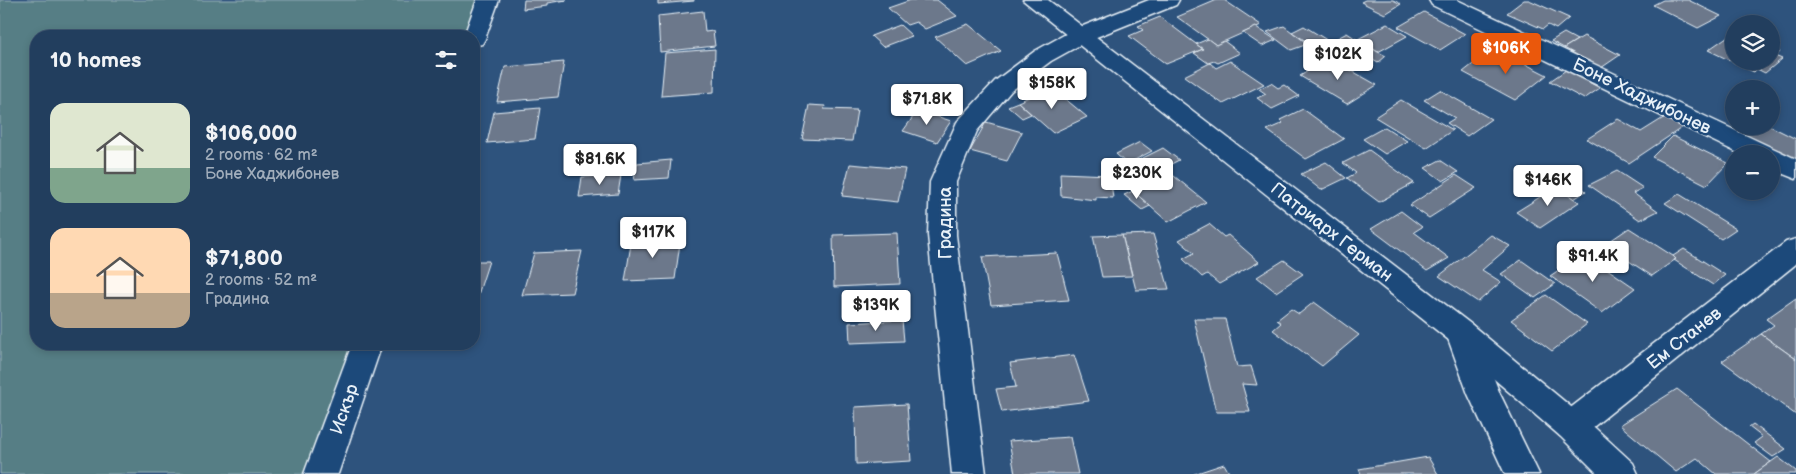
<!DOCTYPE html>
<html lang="en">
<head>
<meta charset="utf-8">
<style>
	:root { --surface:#223e5e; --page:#2e4967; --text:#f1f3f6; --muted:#a2aebc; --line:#3f5773; --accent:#ea580c }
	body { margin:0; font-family:"Balsamiq Sans",sans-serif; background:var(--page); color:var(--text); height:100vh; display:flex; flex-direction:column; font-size:19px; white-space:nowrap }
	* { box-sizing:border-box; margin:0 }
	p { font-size:16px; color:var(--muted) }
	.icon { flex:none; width:28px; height:28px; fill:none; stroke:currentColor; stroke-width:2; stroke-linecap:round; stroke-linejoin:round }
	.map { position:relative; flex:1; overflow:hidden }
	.panel { position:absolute; left:30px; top:30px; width:450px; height:320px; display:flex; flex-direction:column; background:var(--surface); border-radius:20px; box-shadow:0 2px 8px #0003,0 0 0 1px var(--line) }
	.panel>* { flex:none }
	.tools { position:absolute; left:1725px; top:15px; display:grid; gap:10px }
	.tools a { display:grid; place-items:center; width:55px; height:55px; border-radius:50%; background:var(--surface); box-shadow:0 2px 8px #0003,0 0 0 1px var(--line); font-size:25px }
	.price { position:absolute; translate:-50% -42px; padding:0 11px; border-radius:5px; background:#fff; color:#222; font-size:16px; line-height:32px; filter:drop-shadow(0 1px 2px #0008) }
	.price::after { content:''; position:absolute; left:50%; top:30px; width:15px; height:11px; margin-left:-8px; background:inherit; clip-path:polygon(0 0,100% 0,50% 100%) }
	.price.on { background:var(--accent); color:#fff }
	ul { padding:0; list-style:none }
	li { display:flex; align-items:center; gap:15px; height:125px; padding:0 20px }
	li span { display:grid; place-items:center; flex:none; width:140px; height:100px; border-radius:15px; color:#555 }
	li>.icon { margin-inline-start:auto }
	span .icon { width:60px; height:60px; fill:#fffc; stroke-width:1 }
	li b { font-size:21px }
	h2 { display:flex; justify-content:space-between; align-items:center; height:60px; padding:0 20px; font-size:21px }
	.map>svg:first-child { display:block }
</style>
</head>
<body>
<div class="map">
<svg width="1796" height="474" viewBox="0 0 1796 474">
	<rect width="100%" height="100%" fill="#2e537d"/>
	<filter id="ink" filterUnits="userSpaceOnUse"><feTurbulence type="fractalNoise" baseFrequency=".02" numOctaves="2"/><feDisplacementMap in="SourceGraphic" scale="10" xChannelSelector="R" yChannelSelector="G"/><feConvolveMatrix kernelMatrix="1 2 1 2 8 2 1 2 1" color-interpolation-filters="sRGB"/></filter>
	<g filter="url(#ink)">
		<polygon fill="#567e85" stroke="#9fb8be" points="0,0 488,0 474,39 474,36 36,36 36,344 367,344 321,474 0,474"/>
		<g fill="#6c788b" stroke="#e8f1f8">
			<polygon points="524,0 567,0 547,3 547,6 523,9"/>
			<polygon points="658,0 694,0 694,1 658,4"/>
			<polygon points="911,0 937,0 957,16 925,29 916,22 907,25 888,8"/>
			<polygon points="1217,0 1224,0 1261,25 1216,45 1177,17"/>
			<polygon points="1365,0 1393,0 1401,4 1385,14 1361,2"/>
			<polygon points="1524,0 1529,0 1569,18 1556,29 1548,25 1543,29 1507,13"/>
			<polygon points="1663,0 1688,0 1721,16 1698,28 1653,5"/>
			<polygon points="703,11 705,32 713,31 715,46 660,52 658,16"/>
			<polygon points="1424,12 1465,34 1440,50 1398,27"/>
			<polygon points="1160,17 1196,44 1203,49 1166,64 1129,36 1143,30 1138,26"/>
			<polygon points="968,24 1001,51 967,66 935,37"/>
			<polygon points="1387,24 1407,36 1378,52 1358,39"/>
			<polygon points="900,25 912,36 883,47 871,36"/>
			<polygon points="1284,26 1308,44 1291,50 1267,32"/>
			<polygon points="1304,26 1330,42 1347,33 1358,40 1327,55 1292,32"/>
			<polygon points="1256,27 1276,40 1262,46 1243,33"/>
			<polygon points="1734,32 1734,61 1771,61 1771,48 1780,52 1775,56 1782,59 1765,73 1757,69 1754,72 1708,50"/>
			<polygon points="1564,33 1577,40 1564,48 1551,41"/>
			<polygon points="1584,36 1620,55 1601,68 1564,48"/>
			<polygon points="1208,39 1216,45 1224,41 1240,53 1218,63 1214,61 1208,63 1194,53 1203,49 1196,44"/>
			<polygon points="1358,40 1376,51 1386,56 1378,63 1347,45"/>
			<polygon points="715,49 714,92 661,96 665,53"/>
			<polygon points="1502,52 1547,75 1515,100 1463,72 1477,61 1484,65"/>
			<polygon points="1329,58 1377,85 1347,104 1300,76"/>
			<polygon points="1230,61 1264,84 1223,104 1184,76 1210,63 1216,68"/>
			<polygon points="564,62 558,97 497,102 505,67"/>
			<polygon points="1566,70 1600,88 1584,99 1550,81"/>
			<polygon points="1271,83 1278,88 1284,85 1299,96 1272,109 1257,98 1266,94 1259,89"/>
			<polygon points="1051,87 1087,117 1053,133 1018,102"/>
			<polygon points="1440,90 1491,119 1467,136 1447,123 1455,118 1424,100"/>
			<polygon points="1401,100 1453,130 1426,148 1375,117"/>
			<polygon points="1018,102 1031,114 1022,118 1008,106"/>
			<polygon points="809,105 825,106 824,109 857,110 852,141 802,139"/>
			<polygon points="540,108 535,139 487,143 494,112"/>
			<polygon points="1303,109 1344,139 1306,159 1267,130 1283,123 1280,120"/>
			<polygon points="918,110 951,121 937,142 903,131"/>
			<polygon points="1665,117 1683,127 1629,163 1587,139 1618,119 1641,132"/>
			<polygon points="986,122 1022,132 1007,161 970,151"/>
			<polygon points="1747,126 1770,126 1796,139 1796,161 1740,133"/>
			<polygon points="1385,127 1407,141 1385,154 1363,139"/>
			<polygon points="1673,136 1728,163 1707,185 1652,157"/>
			<polygon points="1140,142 1152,151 1127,164 1116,154"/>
			<polygon points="1163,148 1179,160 1146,177 1131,164"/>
			<polygon points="1369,150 1414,183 1379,202 1347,178 1356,173 1343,163"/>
			<polygon points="671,160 669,178 634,180 637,163"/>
			<polygon points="1440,160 1458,172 1443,181 1425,168"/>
			<polygon points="1326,162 1346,178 1321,190 1301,174"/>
			<polygon points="850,164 905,169 898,202 842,196"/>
			<polygon points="1617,171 1643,188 1633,193 1658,211 1640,220 1589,185"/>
			<polygon points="1169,172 1206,202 1168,222 1133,191"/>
			<polygon points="1060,173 1110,175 1113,198 1096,197 1096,200 1061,196"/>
			<polygon points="621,175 618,194 579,197 582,177"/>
			<polygon points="1456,175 1476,188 1429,218 1410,205"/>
			<polygon points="1568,179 1586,191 1574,199 1556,187"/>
			<polygon points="1556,187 1579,202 1540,228 1516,212"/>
			<polygon points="1133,191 1150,206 1142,210 1124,195"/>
			<polygon points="1679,194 1736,229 1721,239 1665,203"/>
			<polygon points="1401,211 1422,227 1414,232 1449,258 1427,271 1371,229"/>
			<polygon points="1209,224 1224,237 1228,235 1259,262 1219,284 1207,274 1202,277 1183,259 1194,253 1179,240"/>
			<polygon points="1629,228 1673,256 1676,259 1652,276 1604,245"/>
			<polygon points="897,233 900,284 834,287 833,235"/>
			<polygon points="1153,234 1169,289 1136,290 1122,235"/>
			<polygon points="1122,235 1132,276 1102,277 1093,236"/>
			<polygon points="1491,235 1510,246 1482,270 1501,282 1478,302 1439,276"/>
			<polygon points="681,236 675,279 625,281 632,238"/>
			<polygon points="1684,249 1725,275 1713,285 1674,260 1676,259 1673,256"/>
			<polygon points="582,251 572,293 522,295 534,253"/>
			<polygon points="1057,253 1069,300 991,305 982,257"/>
			<polygon points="1584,253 1635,288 1602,313 1550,276"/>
			<polygon points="1284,260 1303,274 1276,292 1257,277"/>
			<polygon points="1521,260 1555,284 1535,298 1501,274"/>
			<polygon points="474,261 489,261 476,301 474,301"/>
			<polygon points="1546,295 1587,324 1552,351 1511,320"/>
			<polygon points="1796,298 1796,359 1761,334 1774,325 1766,319"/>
			<polygon points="1314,302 1359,335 1322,366 1273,330 1281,323 1277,320 1291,309 1299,314"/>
			<polygon points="1194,319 1225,319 1237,367 1251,366 1257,385 1242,384 1250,412 1216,412"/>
			<polygon points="902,320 904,341 850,343 849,323"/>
			<polygon points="1761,334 1796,359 1796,415 1722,361"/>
			<polygon points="1074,355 1089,401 1002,412 996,389 1016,387 1010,363"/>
			<polygon points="1677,389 1771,462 1754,474 1716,474 1697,458 1676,472 1620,425"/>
			<polygon points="907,404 911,461 856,464 855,407"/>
			<polygon points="1753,424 1786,449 1773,457 1754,443 1762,437 1749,427"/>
			<polygon points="1070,437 1078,474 1015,474 1009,441"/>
			<polygon points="1428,457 1438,474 1361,474 1359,469"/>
			<polygon points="1778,457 1796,471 1796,474 1754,474"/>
			<polygon points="1224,464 1230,474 1194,474"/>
		</g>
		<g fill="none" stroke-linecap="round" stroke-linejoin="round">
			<defs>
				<g id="street">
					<polygon points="477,0 499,0 485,39 482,44 474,46 474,36 464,36"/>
					<polygon points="1149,0 1179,0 1176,5 1089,40 1051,61 1011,91 977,131 956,182 956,235 986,474 952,474 928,235 930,182 957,122 995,81 1035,51 1073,30"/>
					<polygon points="1429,0 1457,0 1796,159 1796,179 1771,169 1771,154 1740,154 1432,5"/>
					<polygon points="1796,239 1796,264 1582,436 1571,440 1560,436 1555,426 1560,416 1786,242"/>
					<polygon points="1461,321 1472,325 1476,333 1500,394 1539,474 1505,474 1468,394 1446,333 1450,325"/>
					<polygon points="352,344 382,344 338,474 304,474"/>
				</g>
				<polygon id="secondary" points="1023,0 1048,0 1472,325 1582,416 1633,463 1638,474 1598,474 1560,436 1450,341"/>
			</defs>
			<use href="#street" stroke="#e8f1f8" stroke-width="3"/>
			<use href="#secondary" stroke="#e8f1f8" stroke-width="3"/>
			<use href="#street" fill="#1f4a7a" fill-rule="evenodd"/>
			<use href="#secondary" fill="#1f4a7a" fill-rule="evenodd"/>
		</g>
	</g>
	<g text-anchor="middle" stroke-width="5" stroke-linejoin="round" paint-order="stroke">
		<g font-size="18" fill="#e8f1f8" stroke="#1f4a7a">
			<text transform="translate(1642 96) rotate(26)" y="6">Боне Хаджибонев</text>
			<text transform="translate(945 223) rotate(-90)" y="6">Градина</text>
			<text transform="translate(1332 232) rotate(38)" y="6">Патриарх Герман</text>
			<text transform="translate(1684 338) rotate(-38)" y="6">Ем Станев</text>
			<text transform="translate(344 409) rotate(-71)" y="6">Искър</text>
		</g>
	</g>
</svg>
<div class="tools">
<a><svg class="icon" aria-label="layers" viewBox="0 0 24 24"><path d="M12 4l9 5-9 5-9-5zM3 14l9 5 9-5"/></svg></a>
<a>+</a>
<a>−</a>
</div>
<b class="price on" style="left:1506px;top:75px">$106K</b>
<b class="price" style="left:1338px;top:81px">$102K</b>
<b class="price" style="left:1052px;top:110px">$158K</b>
<b class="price" style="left:927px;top:126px">$71.8K</b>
<b class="price" style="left:600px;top:186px">$81.6K</b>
<b class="price" style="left:1137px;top:200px">$230K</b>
<b class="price" style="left:1548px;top:207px">$146K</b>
<b class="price" style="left:653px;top:259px">$117K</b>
<b class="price" style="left:1593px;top:283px">$91.4K</b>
<b class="price" style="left:876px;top:332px">$139K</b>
<section class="panel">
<h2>10 homes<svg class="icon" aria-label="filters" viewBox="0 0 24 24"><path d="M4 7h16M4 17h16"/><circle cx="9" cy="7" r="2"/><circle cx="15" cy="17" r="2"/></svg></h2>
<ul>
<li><span style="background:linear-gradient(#dfe7d0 65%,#7fa58c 0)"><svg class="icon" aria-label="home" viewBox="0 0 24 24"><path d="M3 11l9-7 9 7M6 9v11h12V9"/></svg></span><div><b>$106,000</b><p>2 rooms · 62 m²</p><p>Боне Хаджибонев</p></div></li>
<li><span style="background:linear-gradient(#ffd9b3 65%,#b9a48a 0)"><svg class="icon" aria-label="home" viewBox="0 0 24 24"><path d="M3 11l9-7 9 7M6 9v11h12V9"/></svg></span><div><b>$71,800</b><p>2 rooms · 52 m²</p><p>Градина</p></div></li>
</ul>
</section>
</div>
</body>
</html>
